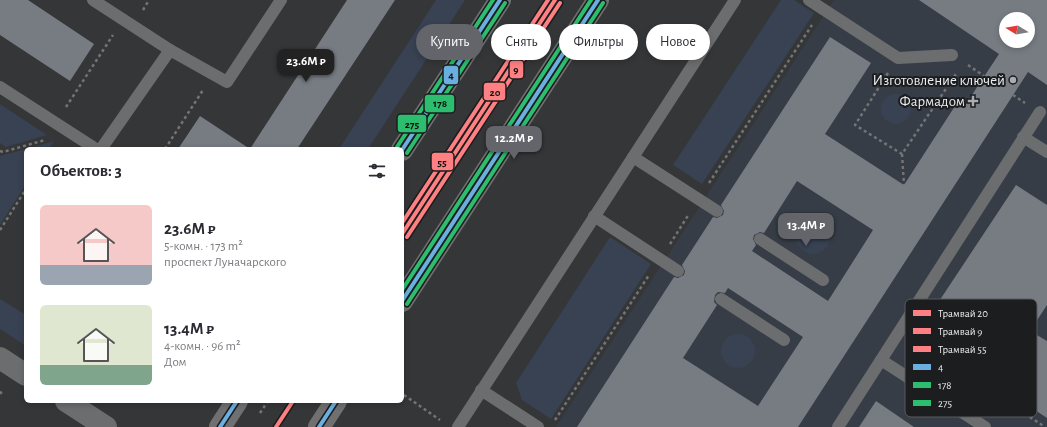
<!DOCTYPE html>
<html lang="ru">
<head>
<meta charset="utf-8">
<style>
	:root { --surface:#fff; --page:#f7f7f7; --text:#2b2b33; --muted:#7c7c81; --accent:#64656b }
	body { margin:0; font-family:"Alegreya Sans",sans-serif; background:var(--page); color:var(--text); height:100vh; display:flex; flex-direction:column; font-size:15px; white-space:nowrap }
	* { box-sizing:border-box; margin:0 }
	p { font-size:13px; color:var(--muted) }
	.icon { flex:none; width:22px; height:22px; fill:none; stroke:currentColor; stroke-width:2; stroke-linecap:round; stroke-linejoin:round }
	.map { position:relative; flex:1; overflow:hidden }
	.panel { position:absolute; left:24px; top:147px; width:380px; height:256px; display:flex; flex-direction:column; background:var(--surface); border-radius:6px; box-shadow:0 2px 6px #0003 }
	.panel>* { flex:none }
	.banner { position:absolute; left:416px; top:24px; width:380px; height:36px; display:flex; gap:8px }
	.needle { width:26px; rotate:281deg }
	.tools { position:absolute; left:999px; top:12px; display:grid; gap:8px }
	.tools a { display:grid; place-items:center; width:36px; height:36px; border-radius:50%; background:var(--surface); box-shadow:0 2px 6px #0003; font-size:20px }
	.price { position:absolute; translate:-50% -34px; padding:0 9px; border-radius:8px; background:var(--accent); color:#fff; font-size:13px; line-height:26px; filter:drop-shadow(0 1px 2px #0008) }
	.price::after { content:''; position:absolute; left:50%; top:24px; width:12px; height:9px; margin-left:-6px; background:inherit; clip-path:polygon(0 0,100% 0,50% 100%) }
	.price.active { background:#222; color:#fff }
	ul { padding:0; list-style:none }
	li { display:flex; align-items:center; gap:12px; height:100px; padding:0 16px }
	li span { display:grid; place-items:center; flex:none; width:112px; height:80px; border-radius:6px; color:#555 }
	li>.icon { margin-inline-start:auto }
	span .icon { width:48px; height:48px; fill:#fffc; stroke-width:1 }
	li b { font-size:17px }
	h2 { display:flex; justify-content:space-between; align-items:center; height:48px; padding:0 16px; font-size:17px }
	.tag { padding:0 14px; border-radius:18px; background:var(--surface); box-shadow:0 2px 6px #0003; font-size:14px; line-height:36px }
	.tag.active { background:var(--accent); color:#fff }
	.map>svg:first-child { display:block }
</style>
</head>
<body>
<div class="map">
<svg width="1047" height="427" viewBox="0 0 1047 427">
	<rect width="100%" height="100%" fill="#343638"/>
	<path fill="#373d46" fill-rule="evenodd" d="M834,0H1047V427H556ZM1006,19H1028V41H1006Z"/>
	<g fill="#384253">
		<polygon points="436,0 465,0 368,149 339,149"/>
		<polygon points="781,0 794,0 814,13 702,184 673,165"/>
		<circle cx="896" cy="109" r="15"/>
		<polygon points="0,104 47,135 6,147 0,143"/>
		<polygon points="54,141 49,149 27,149"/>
		<polygon points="26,149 26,184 0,225 0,156"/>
		<circle cx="813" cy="237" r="17"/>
		<polygon points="610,237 651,264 551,419 522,400 516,383"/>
		<polygon points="0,299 26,315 26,346 0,329"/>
		<circle cx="738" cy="351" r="17"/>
	</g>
	<g fill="#777c83" fill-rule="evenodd">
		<polygon points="0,0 28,0 94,44 70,81 0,35"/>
		<polygon points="347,0 395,0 297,149 178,149 200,116 250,149"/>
		<path d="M919,0H1047V85L1028,72L798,427H577L674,277L678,278L684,275L685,271L682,265L713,217L717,218L723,215L724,211L721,205L830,37L871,63L825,134L904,185L957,103L964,107L999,54ZM1006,19H1028V41H1006ZM797,181L873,230L828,301L752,251L756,245L753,239L754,235L760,232L764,233ZM728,288L803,337L758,406L683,358L717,305L714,302L715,295L718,292L725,293Z"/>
		<polygon points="1016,185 1047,205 1047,305 1030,331 1047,341 1047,418 918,333"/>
		<polygon points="876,401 914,427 859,427"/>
	</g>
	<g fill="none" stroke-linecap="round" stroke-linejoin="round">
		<g stroke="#747475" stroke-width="2.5" stroke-dasharray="3 3" stroke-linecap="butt">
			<polyline points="143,10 149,0"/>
			<polyline points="968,65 984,76"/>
			<polyline points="888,73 855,125 902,154 956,74"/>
			<polyline points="1013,95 1025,103"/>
			<polyline points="66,107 113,35"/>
			<polyline points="165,149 203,90"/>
			<polyline points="0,151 3,152 45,140"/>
			<polyline points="902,154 904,185"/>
			<polyline points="709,183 812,25"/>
			<polyline points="0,230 26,189"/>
			<polyline points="670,244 689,214"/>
			<polyline points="955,367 1045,427"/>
			<polyline points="0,394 2,391"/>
			<polyline points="404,395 440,420"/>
			<polyline points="260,413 268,401"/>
			<polyline points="555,420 649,275"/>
		</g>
		<g stroke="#6c6d6f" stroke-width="12">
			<polyline points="93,0 170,50"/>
			<polyline points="809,0 898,58 952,55"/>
			<polyline points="0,87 96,149"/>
			<polyline points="1023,137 1047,152"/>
			<polyline points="101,149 170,50 227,82 281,0"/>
			<polyline points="633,157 717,211"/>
			<polyline points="594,216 678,271"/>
			<polyline points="760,239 823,280"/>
			<polyline points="721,299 784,340"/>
			<polyline points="881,360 1040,112"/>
			<polyline points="481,390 538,427"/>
			<polyline points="458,427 735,0"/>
			<polyline points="838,427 881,360 985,427"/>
		</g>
		<g stroke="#6c6d6f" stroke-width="22">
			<polyline points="0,358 26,375"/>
			<polyline points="66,401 106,427"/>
		</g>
		<g stroke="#707071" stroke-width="22">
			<polyline points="402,150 500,0"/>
			<polyline points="402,301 598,0"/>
			<polyline points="220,427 237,401"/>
			<polyline points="319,427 336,401"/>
		</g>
		<defs>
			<g id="bus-1">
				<polyline points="402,150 500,0"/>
				<polyline points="402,301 598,0"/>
				<polyline points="220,427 237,401"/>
				<polyline points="319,427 336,401"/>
			</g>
			<g id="bus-2">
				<polyline points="407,153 505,3"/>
				<polyline points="407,304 603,3"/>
			</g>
			<g id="bus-3">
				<polyline points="397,147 493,0"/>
				<polyline points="402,290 591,0"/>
			</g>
		</defs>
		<use href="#bus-1" stroke="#1b1d1f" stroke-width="7"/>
		<use href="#bus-2" stroke="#1b1d1f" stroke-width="7"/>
		<use href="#bus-3" stroke="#1b1d1f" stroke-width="7"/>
		<use href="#bus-1" stroke="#6bafe0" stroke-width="4"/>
		<use href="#bus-2" stroke="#2cbe6e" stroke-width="4"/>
		<use href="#bus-3" stroke="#2cbe6e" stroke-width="4"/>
		<defs>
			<g id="tram-1">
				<polyline points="402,234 555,0"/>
				<polyline points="276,427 293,401"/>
			</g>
			<polyline id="tram-2" points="407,237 560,3"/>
			<polyline id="tram-3" points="402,223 548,0"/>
		</defs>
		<use href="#tram-1" stroke="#1b1d1f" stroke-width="7"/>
		<use href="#tram-2" stroke="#1b1d1f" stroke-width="7"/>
		<use href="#tram-3" stroke="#1b1d1f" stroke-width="7"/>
		<use href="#tram-1" stroke="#ff8082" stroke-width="4"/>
		<use href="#tram-2" stroke="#ff8082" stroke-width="4"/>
		<use href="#tram-3" stroke="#ff8082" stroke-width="4"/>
	</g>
	<g fill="#aaacaf" stroke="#1b1d1f" stroke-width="1.5">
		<circle cx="1013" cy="80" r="4"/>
		<path d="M971 95h4v4h4v4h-4v4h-4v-4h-4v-4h4z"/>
	</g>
	<g text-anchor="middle" stroke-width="4" stroke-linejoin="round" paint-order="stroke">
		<g font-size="15" fill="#eaecef" stroke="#1b1d1f" text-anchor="end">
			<text x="1005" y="85">Изготовление ключей</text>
			<text x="965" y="106">Фармадом</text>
		</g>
	</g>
	<rect x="905" y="299" width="132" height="118" rx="6" fill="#1b1d1f" stroke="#595b5d" stroke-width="1"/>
	<rect x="913" y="310" width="18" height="6" fill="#ff8082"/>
	<rect x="913" y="328" width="18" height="6" fill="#ff8082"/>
	<rect x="913" y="346" width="18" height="6" fill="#ff8082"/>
	<rect x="913" y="364" width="18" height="6" fill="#6bafe0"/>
	<rect x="913" y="382" width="18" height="6" fill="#2cbe6e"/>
	<rect x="913" y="400" width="18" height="6" fill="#2cbe6e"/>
	<g font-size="11" fill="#eaecef">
		<text x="938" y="317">Трамвай 20</text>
		<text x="938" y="335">Трамвай 9</text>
		<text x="938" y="353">Трамвай 55</text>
		<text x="938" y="371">4</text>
		<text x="938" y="389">178</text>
		<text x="938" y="407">275</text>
	</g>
	<g stroke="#1b1d1f" stroke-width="1.5">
		<rect x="509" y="60" width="15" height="19" rx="4" fill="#ff8082"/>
		<rect x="443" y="65" width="16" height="20" rx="4" fill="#6bafe0"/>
		<rect x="483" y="82" width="23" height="19" rx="4" fill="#ff8082"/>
		<rect x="424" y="94" width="31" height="19" rx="4" fill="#2cbe6e"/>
		<rect x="397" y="114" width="30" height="19" rx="4" fill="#2cbe6e"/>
		<rect x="431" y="152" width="23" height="19" rx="4" fill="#ff8082"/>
	</g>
	<g font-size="11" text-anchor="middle" font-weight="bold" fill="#111">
		<text x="516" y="74">9</text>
		<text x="451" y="79">4</text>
		<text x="495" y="96">20</text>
		<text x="440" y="107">178</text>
		<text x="412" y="128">275</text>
		<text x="442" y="166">55</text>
	</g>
</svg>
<div class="tools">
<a><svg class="needle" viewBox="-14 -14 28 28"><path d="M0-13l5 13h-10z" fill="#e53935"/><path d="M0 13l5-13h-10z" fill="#7c7c81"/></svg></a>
</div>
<b class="price active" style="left:306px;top:83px">23.6M ₽</b>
<b class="price" style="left:514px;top:160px">12.2M ₽</b>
<b class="price" style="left:806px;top:247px">13.4M ₽</b>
<div class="banner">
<a class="tag active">Купить</a>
<a class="tag">Снять</a>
<a class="tag">Фильтры</a>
<a class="tag">Новое</a>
</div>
<section class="panel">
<h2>Объектов: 3<svg class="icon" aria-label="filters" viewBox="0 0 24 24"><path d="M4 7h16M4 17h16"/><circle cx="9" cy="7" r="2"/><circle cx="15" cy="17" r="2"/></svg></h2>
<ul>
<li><span style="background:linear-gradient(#f6c9c9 75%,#9aa5b1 0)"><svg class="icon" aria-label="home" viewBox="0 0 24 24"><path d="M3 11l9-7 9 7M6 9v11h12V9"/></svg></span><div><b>23.6M ₽</b><p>5-комн. · 173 m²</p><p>проспект Луначарского</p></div></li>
<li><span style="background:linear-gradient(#dfe7d0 75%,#7fa58c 0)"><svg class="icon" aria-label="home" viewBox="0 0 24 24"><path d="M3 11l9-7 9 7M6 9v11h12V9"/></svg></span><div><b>13.4M ₽</b><p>4-комн. · 96 m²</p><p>Дом</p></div></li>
</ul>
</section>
</div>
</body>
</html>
